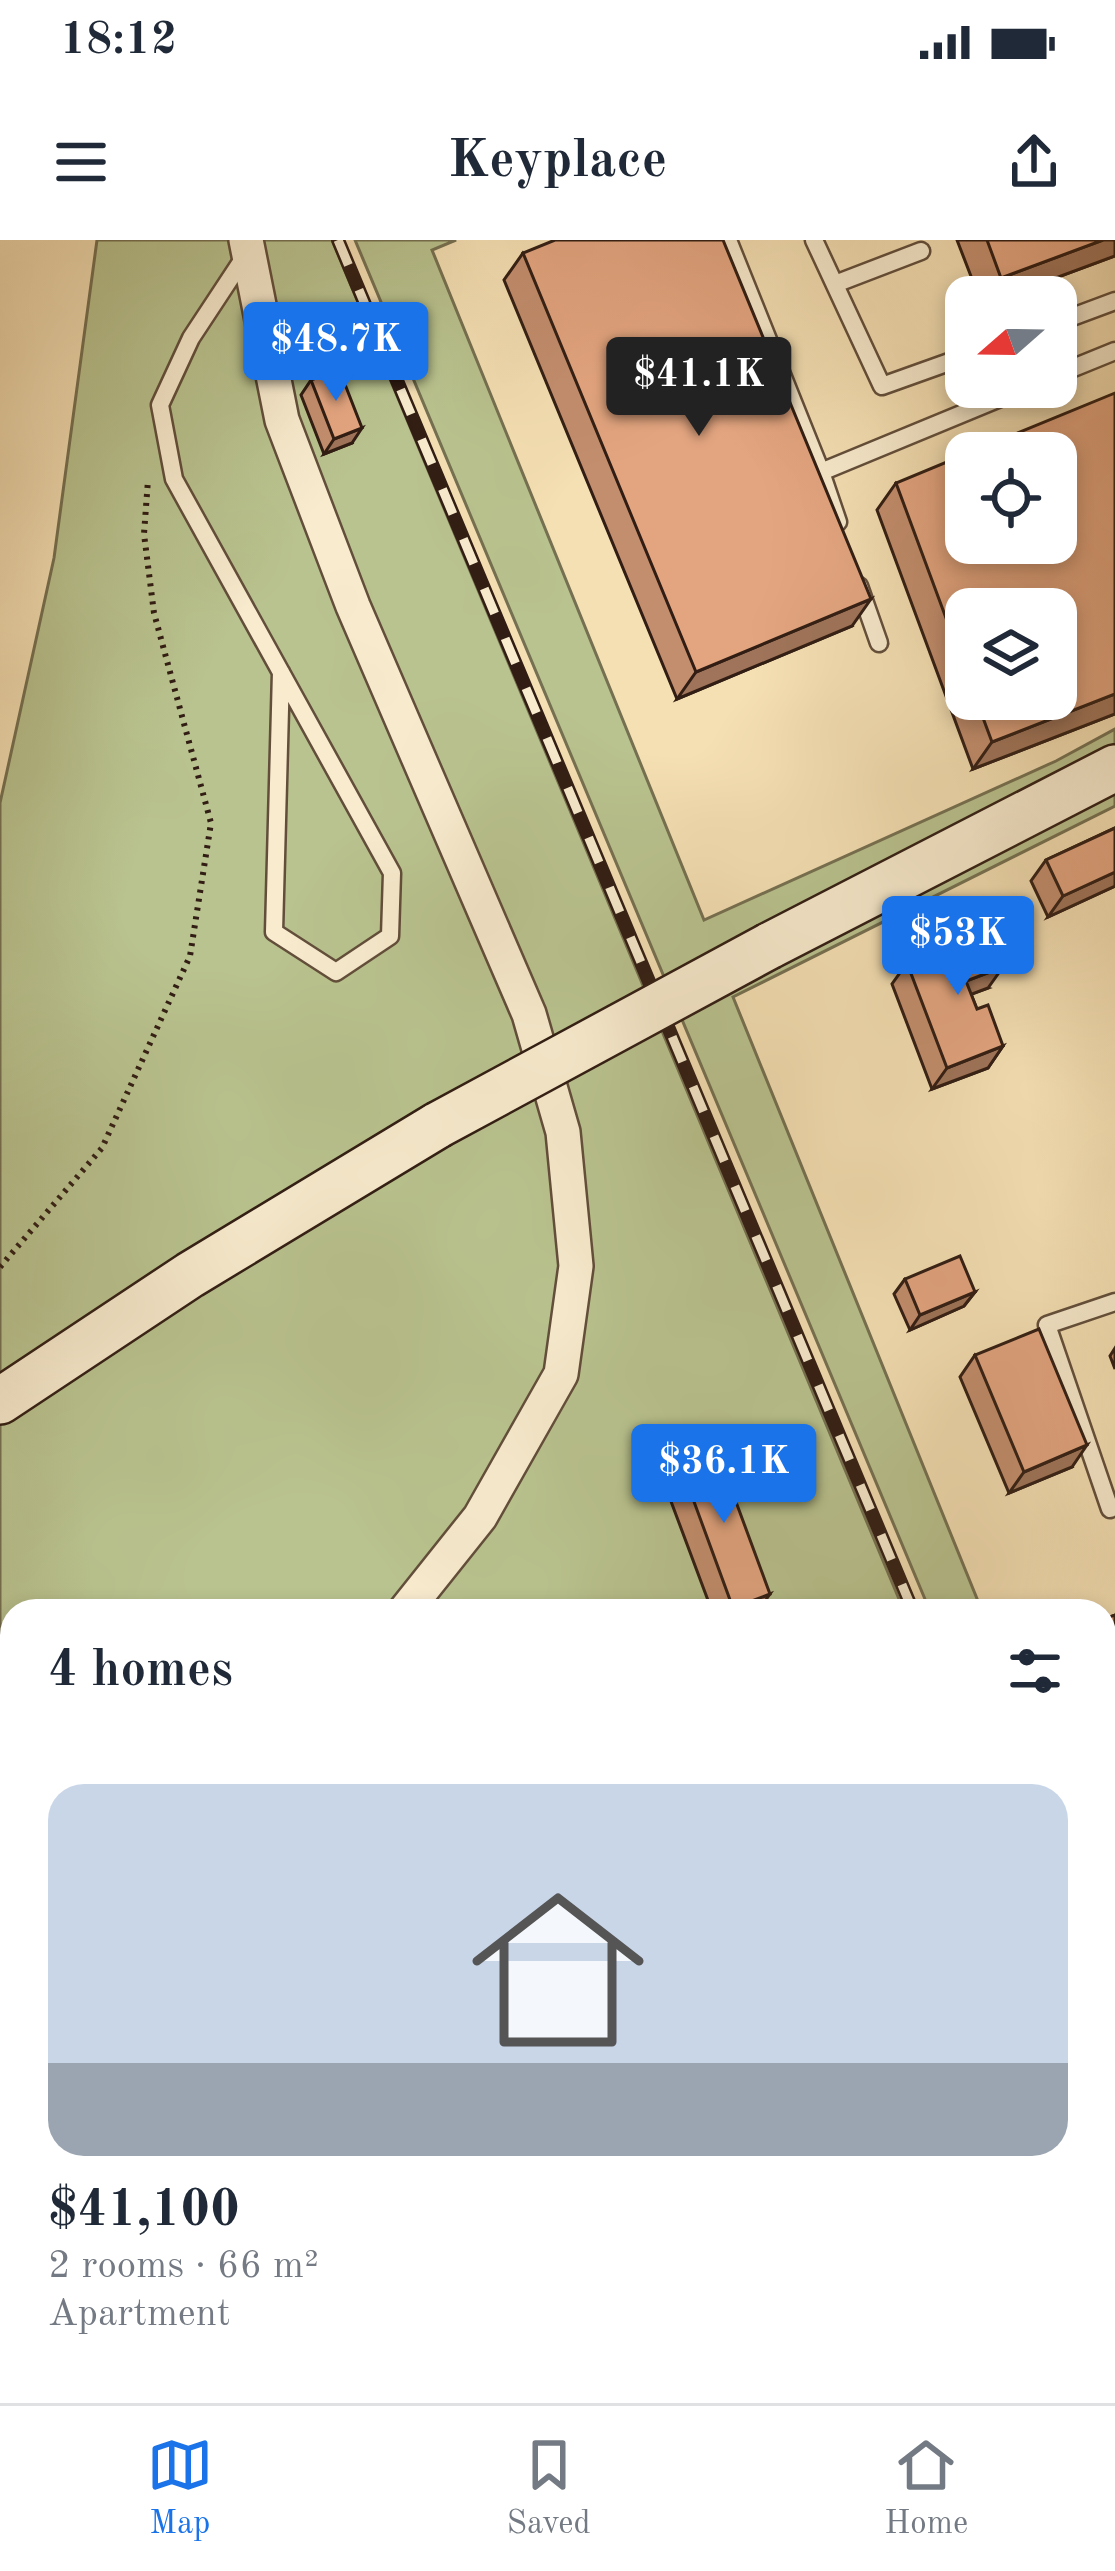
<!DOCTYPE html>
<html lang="en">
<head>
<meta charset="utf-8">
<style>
	:root { --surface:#fff; --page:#f2f2f3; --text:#1f2937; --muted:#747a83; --line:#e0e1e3; --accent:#1a73e8 }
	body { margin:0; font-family:"Old Standard TT",serif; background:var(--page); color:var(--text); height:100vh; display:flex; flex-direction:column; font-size:45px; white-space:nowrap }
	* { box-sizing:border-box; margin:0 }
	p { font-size:39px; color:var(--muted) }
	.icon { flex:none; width:66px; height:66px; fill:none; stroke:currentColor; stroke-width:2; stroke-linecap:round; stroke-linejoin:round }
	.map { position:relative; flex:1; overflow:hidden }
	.panel { position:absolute; left:0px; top:1359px; width:1116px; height:804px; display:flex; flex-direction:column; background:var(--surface); border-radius:36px 36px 0 0; box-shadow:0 6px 18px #0003 }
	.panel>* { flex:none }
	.needle { width:78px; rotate:250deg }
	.fabs { position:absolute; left:945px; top:36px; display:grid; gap:24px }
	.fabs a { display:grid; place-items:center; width:132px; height:132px; border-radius:24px; background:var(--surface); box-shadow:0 6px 18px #0003; font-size:60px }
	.price { position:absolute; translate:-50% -102px; padding:0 27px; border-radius:12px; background:var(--accent); color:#fff; font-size:39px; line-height:78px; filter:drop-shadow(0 3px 6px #0008) }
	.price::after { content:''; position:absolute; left:50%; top:72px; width:36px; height:27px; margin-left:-18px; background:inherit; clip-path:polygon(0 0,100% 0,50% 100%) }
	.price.on { background:#222; color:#fff }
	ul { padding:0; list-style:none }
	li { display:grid; align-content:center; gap:24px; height:636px; padding:0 48px }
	li span { display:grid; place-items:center; height:372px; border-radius:36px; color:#555 }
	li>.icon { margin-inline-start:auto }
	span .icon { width:216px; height:216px; fill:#fffc; stroke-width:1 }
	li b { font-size:51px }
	h2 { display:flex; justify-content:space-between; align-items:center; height:144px; padding:0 48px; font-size:51px }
	.status { display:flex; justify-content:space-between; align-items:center; height:84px; padding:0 60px; background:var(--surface); direction:ltr }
	.status svg { height:33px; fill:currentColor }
	header { display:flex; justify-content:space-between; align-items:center; height:156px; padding:0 48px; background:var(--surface); font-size:54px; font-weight:600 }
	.menu { display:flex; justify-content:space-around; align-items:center; height:168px; border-top:3px solid var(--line); background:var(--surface); font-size:33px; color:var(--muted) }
	.menu a { display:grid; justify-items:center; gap:6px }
	.menu .on { color:var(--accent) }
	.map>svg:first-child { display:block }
</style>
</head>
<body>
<div class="status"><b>18:12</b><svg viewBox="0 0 49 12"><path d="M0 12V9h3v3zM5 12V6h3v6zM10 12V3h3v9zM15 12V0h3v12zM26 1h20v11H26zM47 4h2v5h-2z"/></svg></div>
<header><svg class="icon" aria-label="menu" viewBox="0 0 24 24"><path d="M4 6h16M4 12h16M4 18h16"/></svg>Keyplace<svg class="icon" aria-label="share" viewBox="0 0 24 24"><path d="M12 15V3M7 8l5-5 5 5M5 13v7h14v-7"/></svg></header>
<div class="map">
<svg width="1115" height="2163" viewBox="0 0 1115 2163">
	<rect width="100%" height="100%" fill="#f5e0b4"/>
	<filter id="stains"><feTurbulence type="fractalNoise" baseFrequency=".00167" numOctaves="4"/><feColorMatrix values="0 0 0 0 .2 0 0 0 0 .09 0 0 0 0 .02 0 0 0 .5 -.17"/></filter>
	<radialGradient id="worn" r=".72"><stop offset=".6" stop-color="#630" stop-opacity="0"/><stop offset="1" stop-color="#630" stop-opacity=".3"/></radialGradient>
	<g fill="#b9c38f" stroke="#757051" stroke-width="3">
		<polygon points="97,0 332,0 904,1371 12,1371 12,2151 1104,2151 1104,1851 1115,1877 1115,2163 0,2163 0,563 54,318"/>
		<polygon points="355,0 456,0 432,10 704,680 1056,521 1115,489 1115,566 733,757 982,1371 930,1371"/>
		<polygon points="1104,1671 1115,1698 1115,1812 1104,1785"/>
	</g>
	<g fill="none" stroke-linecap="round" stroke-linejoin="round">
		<defs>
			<g id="lane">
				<polyline points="728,0 821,232 1027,147"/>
				<polyline points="814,0 882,146 966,116"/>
				<polyline points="247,13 191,98 160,165 174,239 392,633 390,696 336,732 274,692 281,432"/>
				<polyline points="835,44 921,11"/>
				<polyline points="1056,83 1115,61"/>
				<polyline points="1056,135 1115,111"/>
				<polyline points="821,232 838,282"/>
				<polyline points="859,346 879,403"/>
				<polyline points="1115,1062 1047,1085 1110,1269 1115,1267"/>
			</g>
			<g id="street">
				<polyline points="246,0 282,180 353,366 529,774 563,892 576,1026 561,1134 480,1277 405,1371"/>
				<polyline points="0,1605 12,1600"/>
			</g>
			<g id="secondary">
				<polyline points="769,706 1115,528"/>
				<polyline points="0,1161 190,1035 438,885"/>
			</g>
		</defs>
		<use href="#lane" stroke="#624e3b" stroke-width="21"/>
		<use href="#street" stroke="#624e3b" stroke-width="38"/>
		<use href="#secondary" stroke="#311d13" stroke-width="50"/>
		<polyline stroke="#311d13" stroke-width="6" stroke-dasharray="3 6" stroke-linecap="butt" points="0,1027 102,908 190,716 211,583 154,373 144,294 148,240"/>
		<use href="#lane" stroke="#f8ebce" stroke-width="16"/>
		<use href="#street" stroke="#f8ebce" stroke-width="33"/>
		<use href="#secondary" stroke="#f8ebce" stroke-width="45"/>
		<defs>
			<g id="rail">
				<polyline points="338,0 913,1371"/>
				<polyline points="1104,1826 1115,1852"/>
			</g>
		</defs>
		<use href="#rail" stroke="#311d13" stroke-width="14"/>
		<use href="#rail" stroke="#f8ebce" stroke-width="9" stroke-dasharray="27" stroke-linecap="butt"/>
		<defs>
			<polyline id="secondary-bridge" points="438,885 769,706"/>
		</defs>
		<use href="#secondary-bridge" stroke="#311d13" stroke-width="50" stroke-linecap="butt"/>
		<use href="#secondary-bridge" stroke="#f8ebce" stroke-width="45"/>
	</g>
	<g fill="#c38e6e" stroke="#311d13" stroke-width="3" fill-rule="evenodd">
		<polygon points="957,0 1115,0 1115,16 1004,57 979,57"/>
		<polygon points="523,13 852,386 677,459 504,40"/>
		<polygon points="311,140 352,203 324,214 301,155"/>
		<path d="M896,243L1115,474L973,529L877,270ZM966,369L1056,459H966Z"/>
		<polygon points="1115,588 1115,646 1048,677 1031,641 1046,620"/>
		<polygon points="907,723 988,748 971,754 977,769 1003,806 988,828 932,849 892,744"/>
		<polygon points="905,1039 975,1052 964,1066 910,1090 894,1054"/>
		<polygon points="1115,1108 1115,1129 1110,1116"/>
		<polygon points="975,1115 1072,1227 1009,1253 960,1137"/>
		<polygon points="678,1218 758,1371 712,1371 663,1240"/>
		<polygon points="1115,1375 1115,1512 1104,1487 1104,1379"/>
	</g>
	<g fill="#9f745a" stroke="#311d13" stroke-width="3">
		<polygon points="1103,0 1115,0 1115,16 1004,57 988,57 1001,38"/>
		<polygon points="362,188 352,203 324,214 334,199"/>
		<polygon points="871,359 852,386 677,459 696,432"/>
		<polygon points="1115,454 1115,474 973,529 992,502"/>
		<polygon points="1115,632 1115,646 1048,677 1063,656"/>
		<polygon points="1003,727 988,748 951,762 966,741"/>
		<polygon points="1003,806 988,828 932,849 947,828"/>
		<polygon points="975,1052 964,1066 910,1090 920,1075"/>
		<polygon points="1087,1205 1072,1227 1009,1253 1024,1232"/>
		<polygon points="770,1354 758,1371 731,1371 733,1368"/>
	</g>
	<g fill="#e3a580" stroke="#311d13" stroke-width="3">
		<polygon points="555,0 723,0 871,359 696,432 523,13"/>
		<polygon points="987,0 1103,0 1001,38"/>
		<polygon points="339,129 362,188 334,199 311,140"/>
		<polygon points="1115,153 1115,454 992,502 976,459 1056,459 1056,369 966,369 966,432 896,243 966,214 966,303 1056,303 1056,213 969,213"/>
		<polygon points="1115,588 1115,632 1063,656 1046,620"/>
		<polygon points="990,691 1003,727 966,741 977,769 988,765 1003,806 947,828 907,723"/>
		<polygon points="960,1016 975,1052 920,1075 905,1039"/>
		<polygon points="1039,1089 1087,1205 1024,1232 975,1115"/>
		<polygon points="715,1205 770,1354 733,1368 678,1218"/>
		<polygon points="1115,1375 1115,1441 1104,1415 1104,1379"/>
	</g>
	<rect width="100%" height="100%" filter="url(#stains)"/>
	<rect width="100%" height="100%" fill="url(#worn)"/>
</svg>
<div class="fabs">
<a><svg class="needle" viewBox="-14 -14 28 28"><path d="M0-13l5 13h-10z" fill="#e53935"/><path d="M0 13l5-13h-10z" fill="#747a83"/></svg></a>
<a><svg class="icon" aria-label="locate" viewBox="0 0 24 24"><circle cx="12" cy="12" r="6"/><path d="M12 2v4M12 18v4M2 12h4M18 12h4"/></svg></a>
<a><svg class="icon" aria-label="layers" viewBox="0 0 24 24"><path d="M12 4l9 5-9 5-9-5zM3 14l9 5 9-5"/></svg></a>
</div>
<b class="price" style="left:336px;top:164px">$48.7K</b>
<b class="price on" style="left:699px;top:199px">$41.1K</b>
<b class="price" style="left:958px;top:758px">$53K</b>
<b class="price" style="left:724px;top:1286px">$36.1K</b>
<section class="panel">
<h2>4 homes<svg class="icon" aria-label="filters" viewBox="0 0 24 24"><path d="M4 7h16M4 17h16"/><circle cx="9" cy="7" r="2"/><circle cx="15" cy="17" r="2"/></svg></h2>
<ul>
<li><span style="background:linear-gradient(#c9d6e8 75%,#9aa5b1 0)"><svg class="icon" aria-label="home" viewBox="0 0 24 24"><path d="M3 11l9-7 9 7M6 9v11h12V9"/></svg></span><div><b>$41,100</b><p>2 rooms · 66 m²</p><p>Apartment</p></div></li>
</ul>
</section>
</div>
<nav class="menu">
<a class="on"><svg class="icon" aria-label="map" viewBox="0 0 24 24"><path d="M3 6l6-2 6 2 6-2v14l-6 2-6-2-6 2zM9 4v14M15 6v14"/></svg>Map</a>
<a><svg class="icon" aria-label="saved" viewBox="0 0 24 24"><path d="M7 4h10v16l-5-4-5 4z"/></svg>Saved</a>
<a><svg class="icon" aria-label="home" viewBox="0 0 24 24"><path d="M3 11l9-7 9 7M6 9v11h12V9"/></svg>Home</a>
</nav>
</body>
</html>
